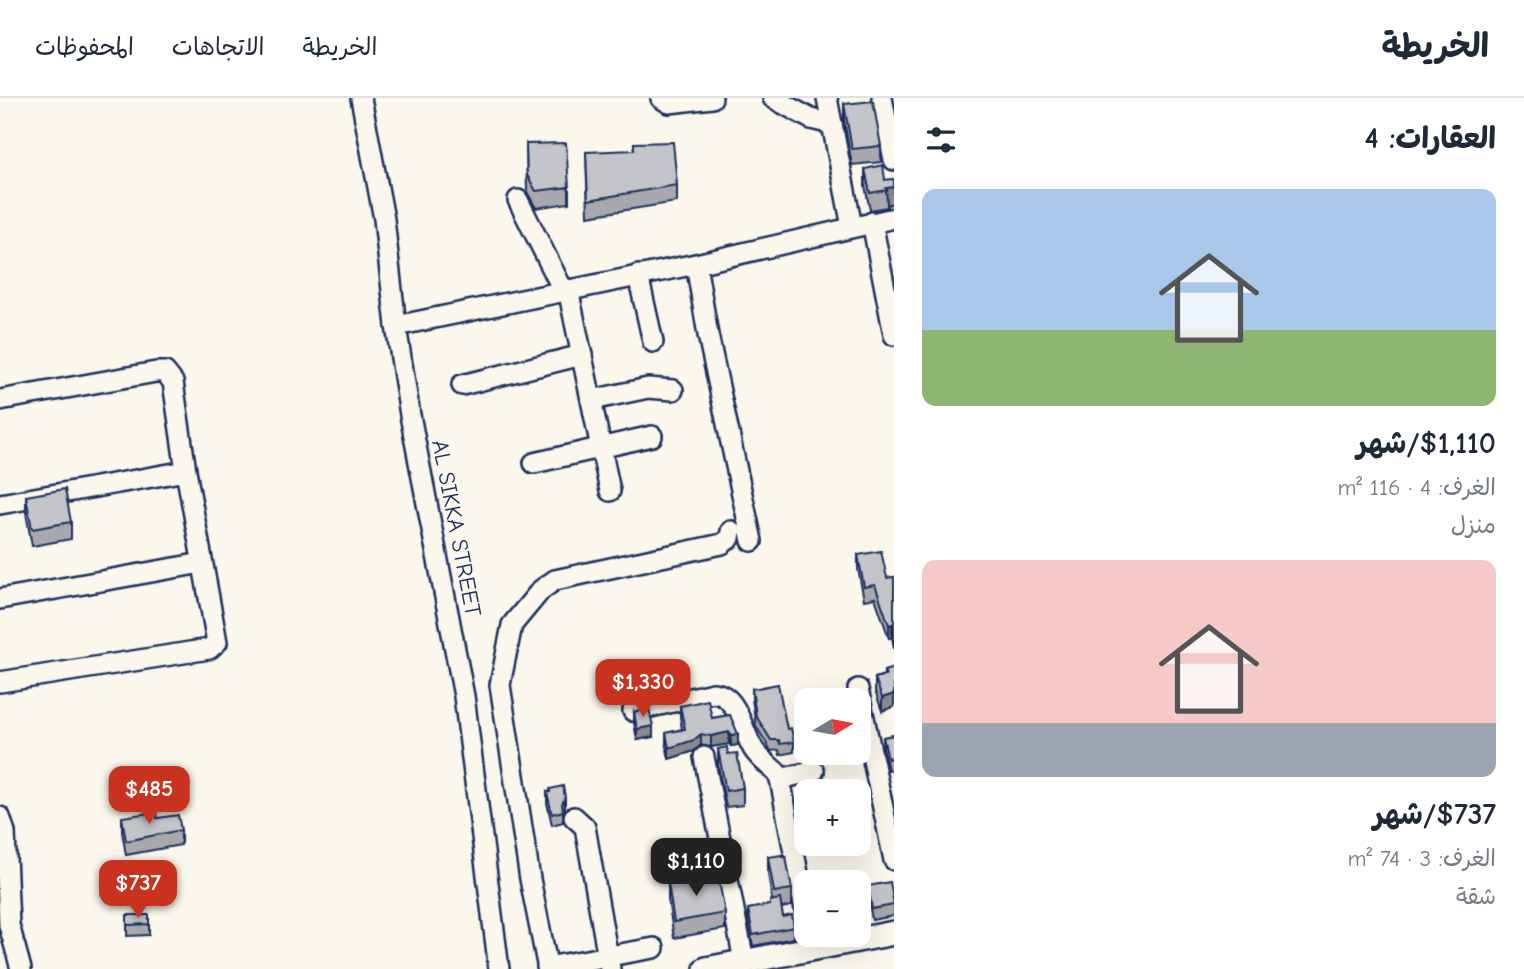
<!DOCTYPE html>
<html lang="ar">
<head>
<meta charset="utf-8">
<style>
	:root { --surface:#fff; --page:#f6f6f7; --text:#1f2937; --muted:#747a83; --line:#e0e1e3; --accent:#c8321e }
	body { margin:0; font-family:"Comic Neue","Playpen Sans Arabic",sans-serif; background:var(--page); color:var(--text); direction:rtl; height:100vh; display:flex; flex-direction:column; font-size:26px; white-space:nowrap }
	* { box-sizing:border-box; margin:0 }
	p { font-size:23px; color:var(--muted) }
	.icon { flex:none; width:38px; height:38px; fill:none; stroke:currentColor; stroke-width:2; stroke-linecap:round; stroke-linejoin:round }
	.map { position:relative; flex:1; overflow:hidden; direction:ltr }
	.side { display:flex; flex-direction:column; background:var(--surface); width:630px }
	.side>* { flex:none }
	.needle { width:46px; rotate:80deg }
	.tools { position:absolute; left:794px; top:590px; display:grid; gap:14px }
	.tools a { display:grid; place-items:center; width:77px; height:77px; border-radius:14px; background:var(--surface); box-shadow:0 7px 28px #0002; font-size:35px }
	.price { position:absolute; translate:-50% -60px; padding:0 16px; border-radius:14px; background:var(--accent); color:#fff; font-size:23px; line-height:46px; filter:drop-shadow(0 2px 4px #0008) }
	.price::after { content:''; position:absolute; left:50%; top:42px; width:21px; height:16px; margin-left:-10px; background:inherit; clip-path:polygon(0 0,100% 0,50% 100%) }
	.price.current { background:#222; color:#fff }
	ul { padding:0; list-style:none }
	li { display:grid; align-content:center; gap:14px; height:371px; padding:0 28px }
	li span { display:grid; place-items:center; height:217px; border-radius:14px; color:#555 }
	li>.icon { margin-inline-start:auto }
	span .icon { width:126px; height:126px; fill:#fffc; stroke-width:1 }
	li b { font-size:30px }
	h2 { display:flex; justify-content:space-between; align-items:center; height:84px; padding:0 28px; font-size:30px }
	header { display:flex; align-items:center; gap:42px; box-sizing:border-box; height:98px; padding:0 35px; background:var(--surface); border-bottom:2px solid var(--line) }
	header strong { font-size:33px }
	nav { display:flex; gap:38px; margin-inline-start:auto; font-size:24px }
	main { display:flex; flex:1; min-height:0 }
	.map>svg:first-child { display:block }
</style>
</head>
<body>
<header>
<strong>الخريطة</strong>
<nav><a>الخريطة</a><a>الاتجاهات</a><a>المحفوظات</a></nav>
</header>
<main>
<section class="side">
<h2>العقارات: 4<svg class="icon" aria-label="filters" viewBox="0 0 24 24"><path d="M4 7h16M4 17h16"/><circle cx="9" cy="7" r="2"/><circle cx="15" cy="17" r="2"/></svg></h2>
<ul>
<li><span style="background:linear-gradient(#a9c7e8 65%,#8fb573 0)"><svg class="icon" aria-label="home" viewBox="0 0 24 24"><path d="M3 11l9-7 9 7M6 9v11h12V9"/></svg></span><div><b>$1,110/شهر</b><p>الغرف: 4 · 116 m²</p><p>منزل</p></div></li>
<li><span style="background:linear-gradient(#f6c9c9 75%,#9aa5b1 0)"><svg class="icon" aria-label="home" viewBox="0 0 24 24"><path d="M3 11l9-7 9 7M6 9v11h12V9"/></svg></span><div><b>$737/شهر</b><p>الغرف: 3 · 74 m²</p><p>شقة</p></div></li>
</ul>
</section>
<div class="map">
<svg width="894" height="871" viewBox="0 0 894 871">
	<rect width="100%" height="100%" fill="#fbf7ec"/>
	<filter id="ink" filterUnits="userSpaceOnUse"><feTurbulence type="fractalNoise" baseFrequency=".0143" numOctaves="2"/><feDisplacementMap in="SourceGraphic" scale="14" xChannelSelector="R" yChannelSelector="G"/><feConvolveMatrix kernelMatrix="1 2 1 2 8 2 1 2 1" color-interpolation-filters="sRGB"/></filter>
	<g filter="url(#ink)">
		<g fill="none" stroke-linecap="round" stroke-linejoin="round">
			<defs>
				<g id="minor">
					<polyline points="361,0 384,121 396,228 410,317 464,598 499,871"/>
					<polyline points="661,0 669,5 712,0"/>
					<polyline points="773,0 811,21 832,26"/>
					<polyline points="827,0 852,129"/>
					<polyline points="882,0 894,62"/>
					<polyline points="518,102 563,192"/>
					<polyline points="872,124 894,237"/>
					<polyline points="696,166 708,237 752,443"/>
					<polyline points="638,177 653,244"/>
					<polyline points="568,191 610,393"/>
					<polyline points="396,228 696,166 894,120"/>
					<polyline points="462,287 582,257"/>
					<polyline points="0,302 156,274 165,274 173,284 186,373 217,544 209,551 0,584"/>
					<polyline points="592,302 648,290 673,292"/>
					<polyline points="534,365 652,338"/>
					<polyline points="0,406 186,373"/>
					<polyline points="0,501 202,465"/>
					<polyline points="858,591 894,762"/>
					<path d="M633,613L713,595C738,596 742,634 754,652C760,661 770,668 778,676L780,681L807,822"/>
					<polyline points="704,659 744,863"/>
					<polyline points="780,681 814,673"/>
					<polyline points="0,719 5,734 9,827 21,871"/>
					<polyline points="574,719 585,729 610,871"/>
					<polyline points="547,869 654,850"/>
					<polyline points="548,871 530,781 500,587 512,527 541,492 555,482 722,446 730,440 731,433"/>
				</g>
				<polyline id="major" points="706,871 894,835"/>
			</defs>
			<use href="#minor" stroke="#1b2f5e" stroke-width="24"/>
			<use href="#major" stroke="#1b2f5e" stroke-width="28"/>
			<use href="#minor" stroke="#fbf7ec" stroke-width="19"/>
			<use href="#major" stroke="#fbf7ec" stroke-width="23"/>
		</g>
		<g fill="#a8a9ad" stroke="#1b2f5e" stroke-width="2">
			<polygon points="844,6 881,48 881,64 852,67 844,23"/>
			<polygon points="526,46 569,89 569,105 536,110 527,94"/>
			<polygon points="586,54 677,87 677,104 588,118"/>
			<polygon points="865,71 885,82 894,81 894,105 887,107 887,109 870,112 865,88"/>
			<polygon points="26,398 71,424 71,441 32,448 26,415"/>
			<polygon points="858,457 887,480 894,479 894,551 892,539 889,540 875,500 864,502 858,471"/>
			<polygon points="894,570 882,613 875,593 875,580 884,577 884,573"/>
			<polygon points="752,591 787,631 794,644 794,654 780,657 779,652 771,653 756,628 752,601"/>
			<polygon points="680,608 712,620 730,617 738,647 731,648 729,646 711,649 701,647 694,653 669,661 666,646 666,635 682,631 680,619"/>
			<polygon points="634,614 653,639 637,642 634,625"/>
			<polygon points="894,637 894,671 888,672 883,650 883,639"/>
			<polygon points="718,651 728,656 743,690 743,707 726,709 718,668"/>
			<polygon points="847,654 858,654 858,655 847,657"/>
			<polygon points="547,694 565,711 563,714 563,724 552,727 547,705"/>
			<polygon points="122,719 157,720 181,732 181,747 126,757 122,734"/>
			<polygon points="768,759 792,791 792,808 781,810 783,819 794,829 794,840 753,848 748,821 748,811 770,807 770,803 772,802 768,776"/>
			<polygon points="668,785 725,815 725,831 674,840 668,802"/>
			<polygon points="868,788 894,807 894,818 872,822 868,799"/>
			<polygon points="127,817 149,817 149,837 127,838"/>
		</g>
		<g fill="#888a8d" stroke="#1b2f5e" stroke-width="2">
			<polygon points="894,89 894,105 887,107 886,90"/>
			<polygon points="892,526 892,539 889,540 889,527"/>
			<polygon points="894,596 894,609 882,613 882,600"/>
			<polygon points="653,628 653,639 637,642 637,631"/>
			<polygon points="729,634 729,646 711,649 711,638"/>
			<polygon points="701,636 701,647 694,653 669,661 669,650"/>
			<polygon points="738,636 738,647 731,648 731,637"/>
			<polygon points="565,699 565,711 563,714 562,706"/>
		</g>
		<g fill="#c3c5c9" stroke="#1b2f5e" stroke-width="2">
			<polygon points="873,3 881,48 852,51 844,6"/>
			<polygon points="673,44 677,87 588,102 586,54 634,52 634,45"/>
			<polygon points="566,45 569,89 536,93 527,77 526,46"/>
			<polygon points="883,67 885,82 894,81 894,89 886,90 887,92 870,95 865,71"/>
			<polygon points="65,391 71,424 32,431 26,398"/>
			<polygon points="881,453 887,480 894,479 894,538 892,526 889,527 875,487 864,489 858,457"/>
			<polygon points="894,570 894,596 882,600 875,580 886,577 884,573"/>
			<polygon points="778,586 787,631 791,630 794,644 780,646 779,642 771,642 756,618 752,591"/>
			<polygon points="836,600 836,602 823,602"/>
			<polygon points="708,602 712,620 730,617 738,636 731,637 729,634 711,638 701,636 694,642 669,650 666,635 685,631 680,608"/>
			<polygon points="649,611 653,628 637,631 634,614"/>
			<polygon points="894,637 894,659 888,661 883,639"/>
			<polygon points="727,649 728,656 737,655 743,690 726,693 718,651"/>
			<polygon points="563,688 565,699 562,706 563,713 552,716 547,694 550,694 550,691"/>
			<polygon points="156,714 157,720 178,717 181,732 126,743 122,719"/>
			<polygon points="782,757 782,759 786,759 792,791 774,794 768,759"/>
			<polygon points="718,777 725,815 674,824 668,785"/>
			<polygon points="890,784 894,807 872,811 868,788"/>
			<polygon points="780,801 783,819 792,817 794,829 753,837 748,811 770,807 770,803"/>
			<polygon points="127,817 149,817 149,826 127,827"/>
		</g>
	</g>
	<g text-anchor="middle" stroke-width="6" stroke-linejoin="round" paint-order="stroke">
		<g font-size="23" fill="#1b2f5e" stroke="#fbf7ec">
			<text transform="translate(457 430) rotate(79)" y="8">AL SIKKA STREET</text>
		</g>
	</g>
</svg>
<div class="tools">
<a><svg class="needle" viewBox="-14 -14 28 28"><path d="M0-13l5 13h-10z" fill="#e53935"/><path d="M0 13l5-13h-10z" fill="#747a83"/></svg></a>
<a>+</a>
<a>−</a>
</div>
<b class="price" style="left:643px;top:621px">$1,330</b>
<b class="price" style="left:149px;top:728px">$485</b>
<b class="price current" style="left:696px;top:800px">$1,110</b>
<b class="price" style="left:138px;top:822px">$737</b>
</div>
</main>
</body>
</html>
